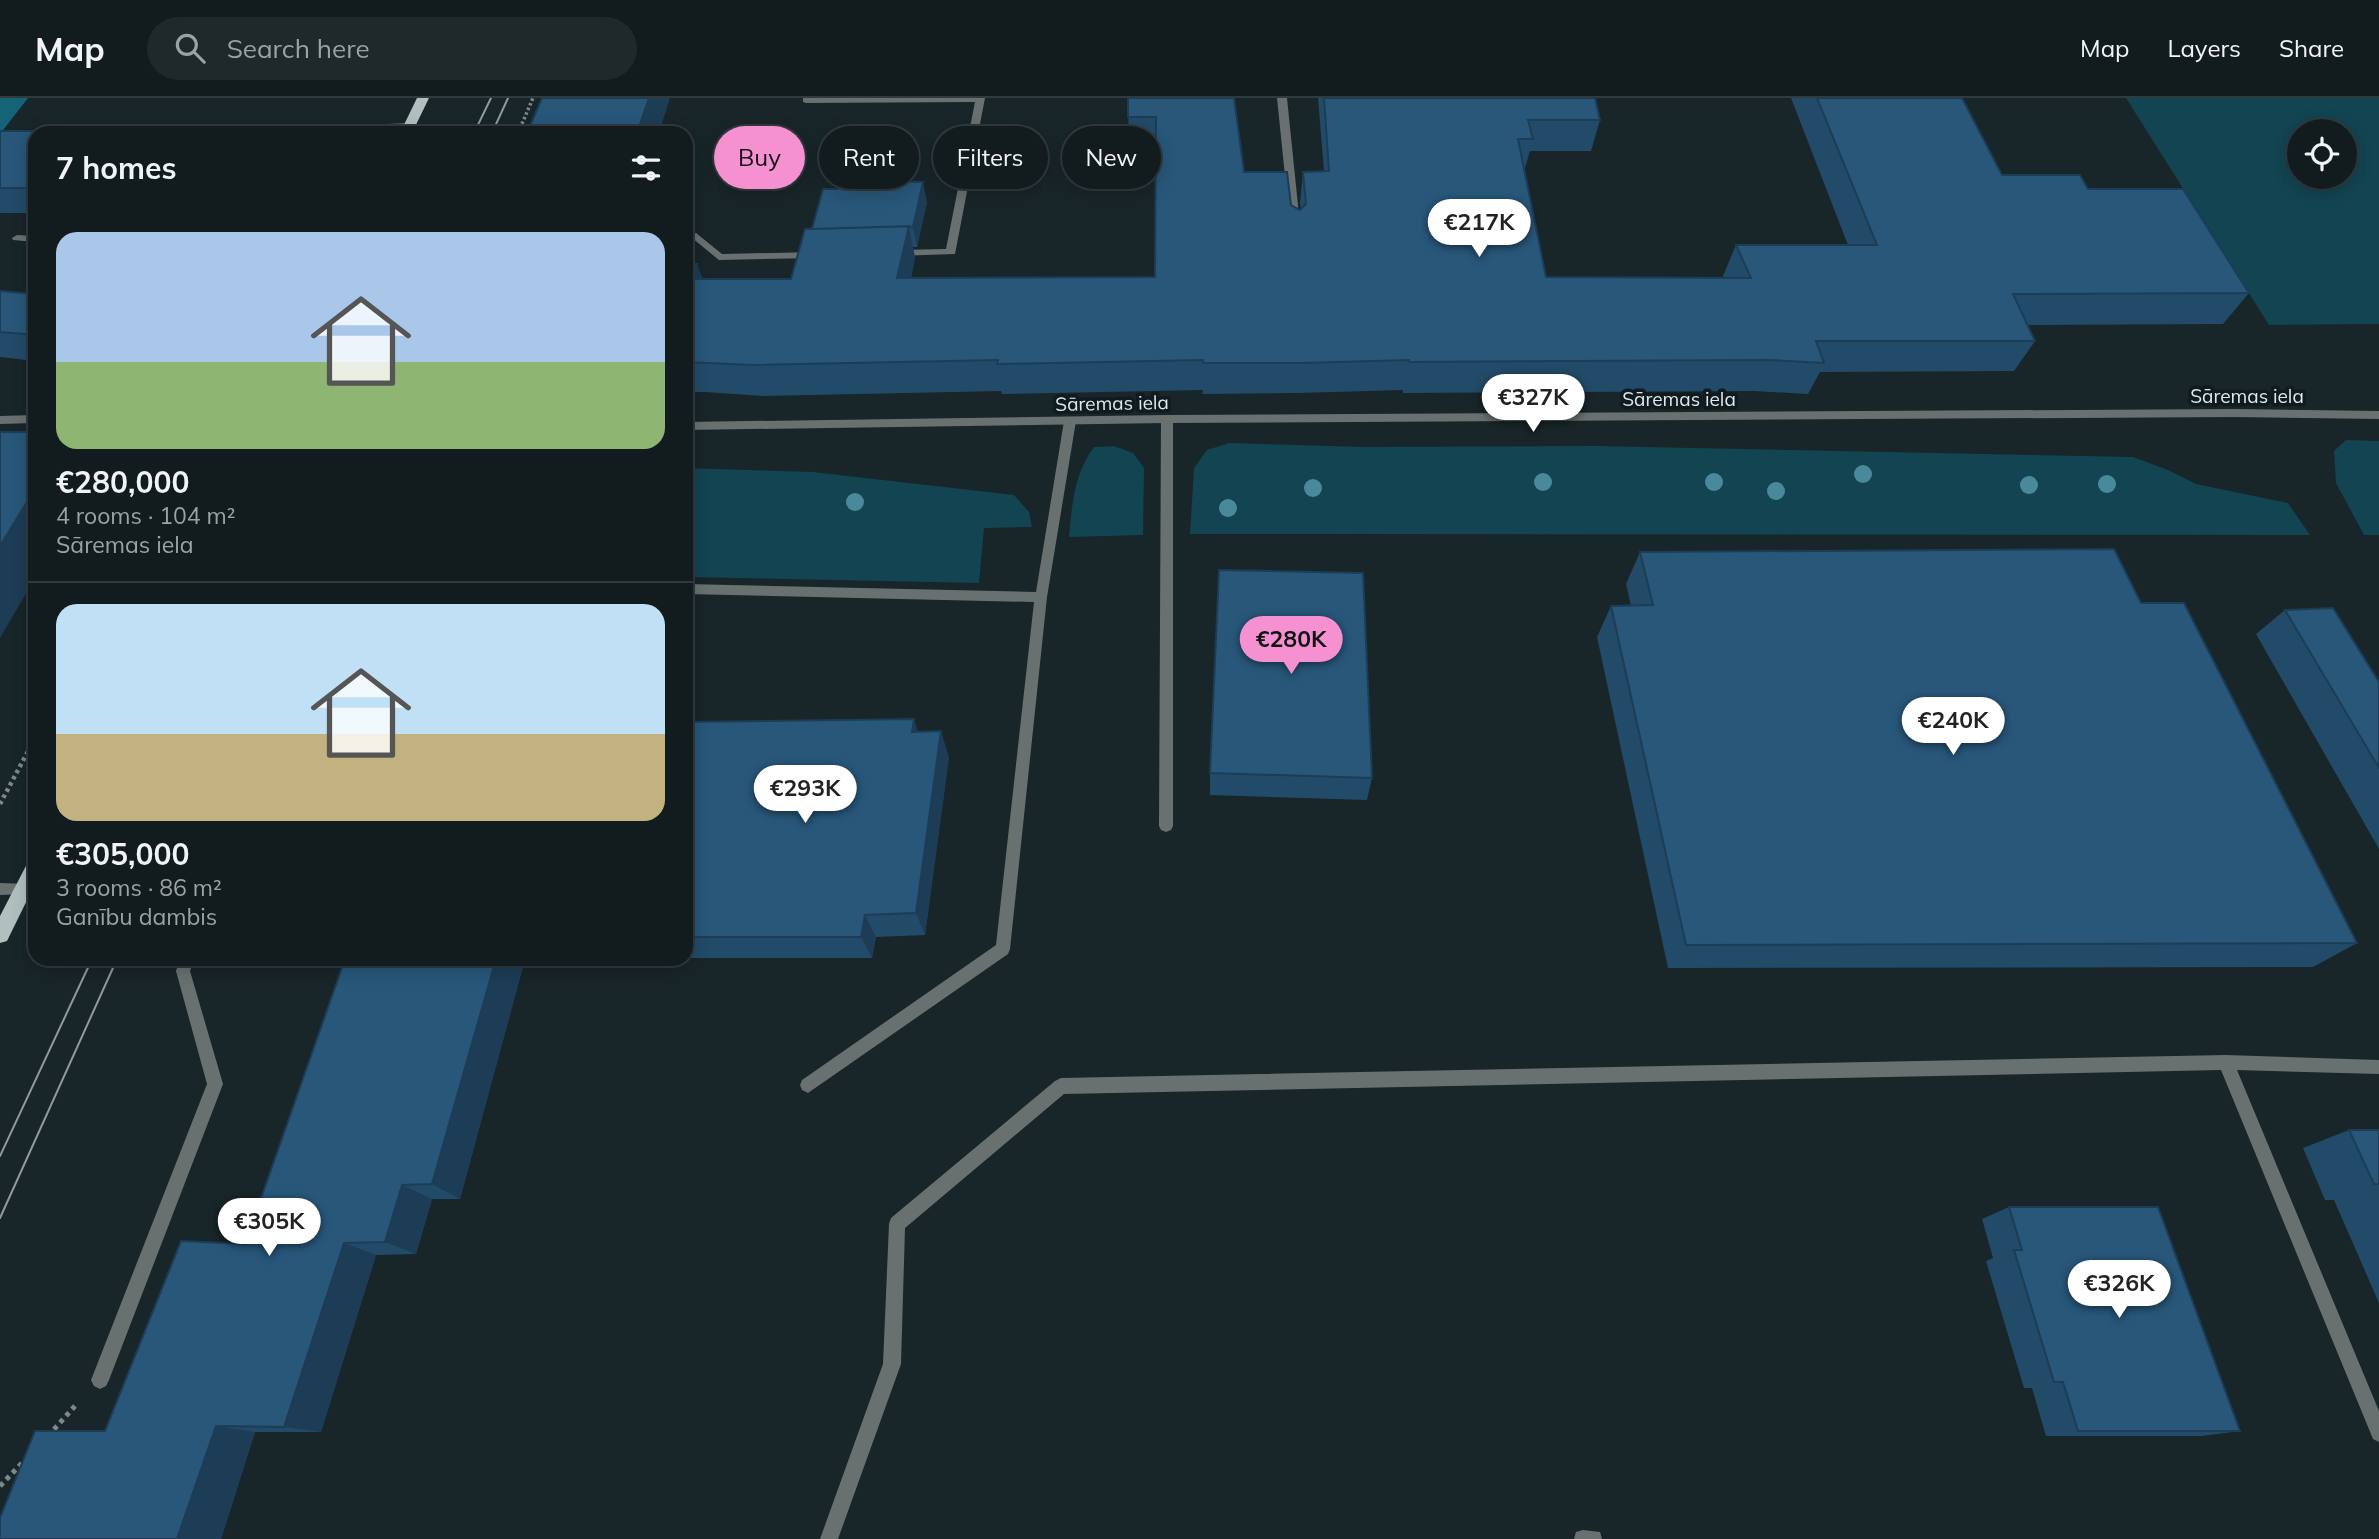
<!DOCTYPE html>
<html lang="en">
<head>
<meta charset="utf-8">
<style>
	:root { --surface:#121c1f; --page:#1f292c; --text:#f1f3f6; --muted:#9ca1a4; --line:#313a3d; --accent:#f590d1 }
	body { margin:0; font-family:Mulish,sans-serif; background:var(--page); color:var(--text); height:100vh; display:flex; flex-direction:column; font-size:26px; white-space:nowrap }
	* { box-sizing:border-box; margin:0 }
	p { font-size:23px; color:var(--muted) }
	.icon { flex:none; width:38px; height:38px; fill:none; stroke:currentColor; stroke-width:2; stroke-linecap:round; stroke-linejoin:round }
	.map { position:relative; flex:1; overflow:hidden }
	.drawer { position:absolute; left:28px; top:28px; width:665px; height:840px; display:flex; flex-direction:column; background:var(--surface); border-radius:21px; box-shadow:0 4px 18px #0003,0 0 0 2px var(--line) }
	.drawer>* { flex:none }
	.guide { position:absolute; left:714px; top:28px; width:665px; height:63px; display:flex; gap:14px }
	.tools { position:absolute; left:2287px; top:21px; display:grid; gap:14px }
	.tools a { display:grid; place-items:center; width:70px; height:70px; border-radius:50%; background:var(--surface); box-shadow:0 4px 18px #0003,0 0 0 2px var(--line); font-size:35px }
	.price { position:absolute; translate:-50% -60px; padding:0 16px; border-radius:24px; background:#fff; color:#222; font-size:23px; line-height:46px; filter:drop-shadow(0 2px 4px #0008) }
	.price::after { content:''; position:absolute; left:50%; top:42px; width:21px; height:16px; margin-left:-10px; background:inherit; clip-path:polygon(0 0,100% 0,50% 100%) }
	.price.active { background:var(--accent); color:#111 }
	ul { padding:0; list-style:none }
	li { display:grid; align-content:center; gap:14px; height:371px; padding:0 28px }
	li+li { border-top:2px solid var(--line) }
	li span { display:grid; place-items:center; height:217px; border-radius:21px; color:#555 }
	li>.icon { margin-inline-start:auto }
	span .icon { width:126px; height:126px; fill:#fffc; stroke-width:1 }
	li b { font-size:30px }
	h2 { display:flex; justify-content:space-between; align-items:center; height:84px; padding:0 28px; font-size:30px }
	.chip { padding:0 24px; border-radius:32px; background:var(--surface); box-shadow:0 4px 18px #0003,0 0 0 2px var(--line); font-size:24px; line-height:63px }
	.chip.active { background:var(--accent); color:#111 }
	header { display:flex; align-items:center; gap:42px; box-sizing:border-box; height:98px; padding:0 35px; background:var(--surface); border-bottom:2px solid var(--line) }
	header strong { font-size:33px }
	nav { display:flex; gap:38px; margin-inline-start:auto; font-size:24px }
	.search { width:490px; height:63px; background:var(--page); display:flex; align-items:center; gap:18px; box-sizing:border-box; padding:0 24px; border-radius:38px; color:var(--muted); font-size:26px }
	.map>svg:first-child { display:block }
</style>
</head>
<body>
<header>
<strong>Map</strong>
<div class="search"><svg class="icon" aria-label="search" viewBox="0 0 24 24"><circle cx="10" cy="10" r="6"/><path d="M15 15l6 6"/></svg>Search here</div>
<nav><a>Map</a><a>Layers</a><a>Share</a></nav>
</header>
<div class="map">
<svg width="2379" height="1441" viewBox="0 0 2379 1441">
	<rect width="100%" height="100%" fill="#182529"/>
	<g fill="#134451" fill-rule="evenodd">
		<path d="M2126,0H2379V226L2269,227ZM2300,33H2345V79H2300Z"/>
		<polygon points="2346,342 2379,343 2379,437 2364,437 2336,385 2334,353"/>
		<polygon points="1229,345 1364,349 1596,348 2133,359 2168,372 2196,386 2288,405 2310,437 1190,436 1194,370 1207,352"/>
		<path d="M1114,348L1133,355L1144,370L1143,437L1069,439C1072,406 1074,376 1094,349Z"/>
		<polygon points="686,370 813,374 1014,397 1029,414 1032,429 984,430 979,485 686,479"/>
	</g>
	<polygon fill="#146377" points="0,0 28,0 0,36"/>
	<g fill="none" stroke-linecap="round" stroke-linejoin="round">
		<polyline stroke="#7d888b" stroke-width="3.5" stroke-dasharray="2.5 2.5" stroke-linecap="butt" points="518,35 533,0"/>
		<polyline stroke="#7d888b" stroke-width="4.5" stroke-dasharray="3.5 3.5" stroke-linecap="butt" points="0,706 35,640"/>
		<g stroke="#7d888b" stroke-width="5" stroke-dasharray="4.5 4.5" stroke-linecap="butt">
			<polyline points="48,1338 75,1308"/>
			<polyline points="0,1388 25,1362"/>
		</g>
		<g fill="#697070" fill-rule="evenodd">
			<polygon points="803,0 985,0 955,156 896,158 891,155 896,152 946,151 975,4 806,5 803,4"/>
			<polygon points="1277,0 1287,0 1300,127 1295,130 1290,127"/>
			<polygon points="409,25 414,28 412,30 314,35 242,35 247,32"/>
			<polygon points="696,135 722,156 816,154 821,157 816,160 719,162 692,140 692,136"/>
			<polygon points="17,137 35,138 35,144 13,142 12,140"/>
			<polygon points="35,317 35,325 0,326 0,318"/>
			<polygon points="1167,317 1173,321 1173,728 1171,732 1166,734 1161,732 1159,728 1161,321"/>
			<polygon points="1070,319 1076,323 1047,499 1010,851 1008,856 808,995 802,992 800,987 802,982 996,847 1034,504 686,496 686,486 1036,494 1064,323"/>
			<polygon points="0,785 28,786 30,791 28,796 0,797"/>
			<polygon points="180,861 194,861 190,873 223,986 109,1282 106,1288 100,1291 94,1288 91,1282 207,986 176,873"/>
			<polygon points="2226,957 2379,962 2379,976 2237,972 2379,1313 2379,1344 2373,1341 2221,972 1064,996 905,1130 901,1266 838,1441 820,1441 883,1266 889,1126 891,1120 1055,983 1061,980"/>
			<polygon points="1583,1432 1600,1434 1602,1441 1574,1441 1576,1434"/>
		</g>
		<polygon fill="#697070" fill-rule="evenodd" points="2234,311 2379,313 2379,321 2234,319 1167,325 686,332 686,324 1167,317"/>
		<g fill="#b1c0bf" fill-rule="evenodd">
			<polygon points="417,0 429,0 412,35 400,35"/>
			<polygon points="35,760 35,786 7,843 0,845 0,818 29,762"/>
		</g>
		<g stroke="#8f9a9d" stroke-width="2">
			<polyline points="474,35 491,0"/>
			<polyline points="492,35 508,0"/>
			<polyline points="0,1058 92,861"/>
			<polyline points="0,1120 117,861"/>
		</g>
	</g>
	<g fill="#48899c">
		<circle cx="1863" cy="376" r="9"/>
		<circle cx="1543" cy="384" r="9"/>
		<circle cx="1714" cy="384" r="9"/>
		<circle cx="2107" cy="386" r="9"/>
		<circle cx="2029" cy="387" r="9"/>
		<circle cx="1313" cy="390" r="9"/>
		<circle cx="1776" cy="393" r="9"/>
		<circle cx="855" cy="404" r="9"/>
		<circle cx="1228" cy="410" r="9"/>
	</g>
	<g fill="#224b69">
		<polygon points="1128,0 1244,74 1291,107 1300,112 1301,111 1300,105 1303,74 1324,73 1318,0 1595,0 1600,22 1591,53 1530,53 1524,73 1546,179 1724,180 1723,178 1736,147 1848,147 1791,0 1962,0 2002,77 2088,91 2249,195 2223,226 2028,227 2035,243 2014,273 1820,274 1808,296 1754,293 1403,295 1403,292 1298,295 1202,296 1203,292 1002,296 1001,293 763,298 705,294 686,294 686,166 703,181 791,181 812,131 927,104 917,149 913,149 915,160 911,180 1155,179 1155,51 1129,51"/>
		<polygon points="0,33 127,33 129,35 35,35 35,115 0,115"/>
		<polygon points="0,193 35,196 35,263 0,259"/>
		<polygon points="1640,454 2141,505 2357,845 2313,869 1668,870 1597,539 1611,508 1631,508 1626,486"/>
		<polygon points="2285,512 2379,584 2379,751 2256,536"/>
		<polygon points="686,624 918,634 949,659 925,837 876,839 872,860 686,860"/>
		<polygon points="1210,675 1372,680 1367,702 1210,697"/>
		<polygon points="345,861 525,861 460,1101 432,1101 416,1156 376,1157 321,1334 255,1334 221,1441 0,1441 105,1333 245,1146"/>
		<polygon points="2349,1032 2379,1032 2379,1205 2334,1102 2325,1102 2303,1050"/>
		<polygon points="2009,1109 2240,1333 2202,1338 2046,1338 2032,1290 2024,1290 1986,1163 1993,1160 1982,1121"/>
	</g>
	<g fill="#1c3d55">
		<polygon points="649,0 670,0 659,35 637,35"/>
		<polygon points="923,84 927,104 917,149 913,129"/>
		<polygon points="909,128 915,160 904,211 897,180"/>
		<polygon points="697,166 709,197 692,181"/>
		<polygon points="35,391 35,480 0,540 0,448"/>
		<polygon points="914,621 922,648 912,634"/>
		<polygon points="941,633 949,659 925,837 916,815"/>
		<polygon points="865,817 876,839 872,860 861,839"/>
		<polygon points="496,861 525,861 460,1101 432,1086"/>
		<polygon points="402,1087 432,1101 416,1156 385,1144"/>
		<polygon points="344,1145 376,1157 321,1334 284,1329"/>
		<polygon points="216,1328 255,1334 221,1441 177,1441"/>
	</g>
	<g fill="#28577a" stroke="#1c3d55" stroke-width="2">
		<polygon points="542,0 649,0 637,35 527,35"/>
		<polygon points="1128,0 1234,0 1244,74 1287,74 1291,107 1300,112 1306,106 1303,74 1329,73 1324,0 1595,0 1600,22 1528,22 1533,41 1518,41 1546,179 1751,180 1736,147 1877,147 1817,0 1962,0 2002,77 2080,77 2088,91 2183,91 2249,195 2013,196 2035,243 1816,243 1824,265 1769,262 1409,264 1409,262 1301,265 1203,265 1203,262 997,266 998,262 752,267 686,264 686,166 697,166 692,181 791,181 805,131 909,128 897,180 1155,179 1156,19 1128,19"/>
		<polygon points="0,33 127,33 126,35 35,35 35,90 0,90"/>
		<polygon points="841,82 923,84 913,129 908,129 909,128 812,131 823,91 838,91"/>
		<polygon points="0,193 35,196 35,237 0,234"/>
		<polygon points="0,334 35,334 35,391 0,448"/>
		<polygon points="2114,451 2141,505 2184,505 2357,845 1686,847 1611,508 1653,507 1640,454"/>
		<polygon points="1219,472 1363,475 1372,680 1210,675"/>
		<polygon points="2333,510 2379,584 2379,670 2285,512"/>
		<polygon points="914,621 912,634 941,633 916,815 865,817 861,839 686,839 686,624"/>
		<polygon points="345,861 496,861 432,1086 402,1087 385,1144 344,1145 284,1329 216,1328 177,1441 0,1441 0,1420 35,1333 105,1333 181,1143 245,1146"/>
		<polygon points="2349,1032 2379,1032 2379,1086 2374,1086"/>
		<polygon points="2009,1109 2158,1109 2240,1333 2078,1333 2063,1284 2054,1284 2014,1152 2022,1152"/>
	</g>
	<g text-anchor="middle" stroke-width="7" stroke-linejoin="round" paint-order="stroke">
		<g font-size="19" fill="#dfe8ea" stroke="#0f1b1f">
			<text x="2247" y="305">Sāremas iela</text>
			<text x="1679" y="308">Sāremas iela</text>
			<text transform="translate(1112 305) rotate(-1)" y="7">Sāremas iela</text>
		</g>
	</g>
</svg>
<div class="tools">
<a><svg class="icon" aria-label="locate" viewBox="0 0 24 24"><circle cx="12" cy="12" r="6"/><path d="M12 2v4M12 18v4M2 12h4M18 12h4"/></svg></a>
</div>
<b class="price" style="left:1479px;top:161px">€217K</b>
<b class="price" style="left:1533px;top:336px">€327K</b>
<b class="price active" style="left:1291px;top:578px">€280K</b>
<b class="price" style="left:1953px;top:659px">€240K</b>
<b class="price" style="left:805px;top:727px">€293K</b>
<b class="price" style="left:269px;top:1160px">€305K</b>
<b class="price" style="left:2119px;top:1222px">€326K</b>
<div class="guide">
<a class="chip active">Buy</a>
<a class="chip">Rent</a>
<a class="chip">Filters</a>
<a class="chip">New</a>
</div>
<section class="drawer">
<h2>7 homes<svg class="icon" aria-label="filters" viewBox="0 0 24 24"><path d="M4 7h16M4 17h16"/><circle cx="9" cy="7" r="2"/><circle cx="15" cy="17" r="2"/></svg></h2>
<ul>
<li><span style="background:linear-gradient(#a9c7e8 60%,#8fb573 0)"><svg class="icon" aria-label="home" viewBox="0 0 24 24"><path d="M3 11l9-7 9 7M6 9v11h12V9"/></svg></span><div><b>€280,000</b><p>4 rooms · 104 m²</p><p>Sāremas iela</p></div></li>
<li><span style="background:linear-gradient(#bfe0f5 60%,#c2b280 0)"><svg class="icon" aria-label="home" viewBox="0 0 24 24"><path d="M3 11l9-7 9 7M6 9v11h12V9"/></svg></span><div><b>€305,000</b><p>3 rooms · 86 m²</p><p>Ganību dambis</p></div></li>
</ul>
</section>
</div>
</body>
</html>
